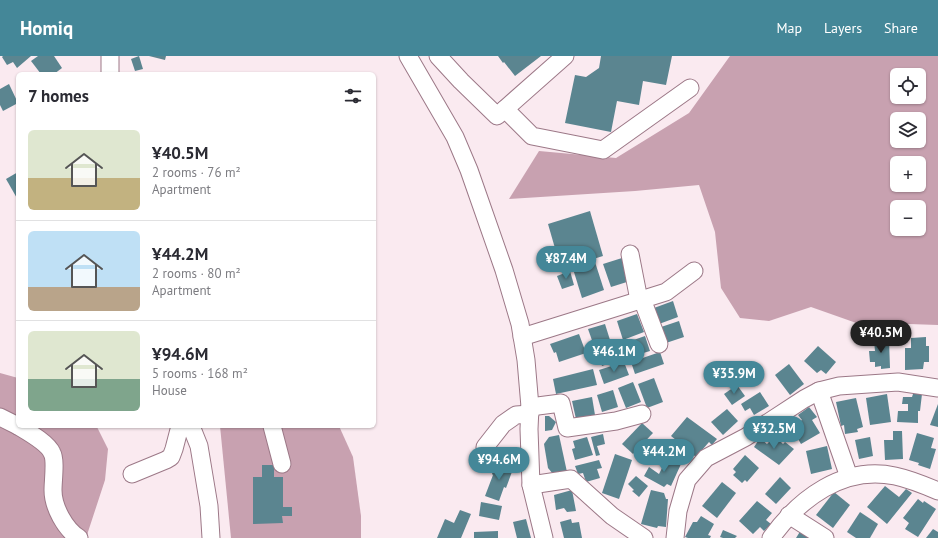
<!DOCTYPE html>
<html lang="en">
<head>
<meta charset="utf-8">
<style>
	:root { --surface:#fff; --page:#f2f2f3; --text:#2b2b33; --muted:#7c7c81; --line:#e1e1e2; --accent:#448798 }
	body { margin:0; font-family:"PT Sans",sans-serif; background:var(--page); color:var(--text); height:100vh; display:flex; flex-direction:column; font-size:15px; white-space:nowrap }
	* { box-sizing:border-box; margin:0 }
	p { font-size:13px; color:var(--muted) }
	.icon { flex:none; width:22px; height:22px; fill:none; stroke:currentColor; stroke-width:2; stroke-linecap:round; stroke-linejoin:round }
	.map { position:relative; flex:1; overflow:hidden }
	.details { position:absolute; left:16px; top:16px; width:360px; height:356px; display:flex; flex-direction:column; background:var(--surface); border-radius:6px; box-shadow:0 1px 3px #0004 }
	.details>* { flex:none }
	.fabs { position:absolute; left:890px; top:12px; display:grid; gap:8px }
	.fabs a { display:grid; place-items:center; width:36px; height:36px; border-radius:6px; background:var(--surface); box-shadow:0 1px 3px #0004; font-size:20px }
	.price { position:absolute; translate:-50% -34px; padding:0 9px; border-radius:14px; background:var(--accent); color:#fff; font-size:13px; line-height:26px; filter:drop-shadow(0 1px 2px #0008) }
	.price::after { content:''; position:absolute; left:50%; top:24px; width:12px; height:9px; margin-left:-6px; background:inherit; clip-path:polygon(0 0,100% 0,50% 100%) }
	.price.selected { background:#222; color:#fff }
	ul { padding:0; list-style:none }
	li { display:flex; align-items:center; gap:12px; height:100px; padding:0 12px }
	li+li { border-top:1px solid var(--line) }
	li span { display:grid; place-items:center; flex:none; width:112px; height:80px; border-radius:6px; color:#555 }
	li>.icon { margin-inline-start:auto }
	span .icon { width:48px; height:48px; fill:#fffc; stroke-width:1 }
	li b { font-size:17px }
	h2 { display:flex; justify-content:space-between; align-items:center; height:48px; padding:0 12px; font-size:17px }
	header { display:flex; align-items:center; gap:24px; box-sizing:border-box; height:56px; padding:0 20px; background:var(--accent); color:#fff }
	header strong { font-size:19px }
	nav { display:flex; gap:22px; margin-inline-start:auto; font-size:14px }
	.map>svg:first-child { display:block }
</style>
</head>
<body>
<header>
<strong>Homiq</strong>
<nav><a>Map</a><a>Layers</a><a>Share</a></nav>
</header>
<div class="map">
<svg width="938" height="482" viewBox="0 0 938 482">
	<rect width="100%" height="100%" fill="#faeaf0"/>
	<g fill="#c8a1b0" fill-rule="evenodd">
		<path d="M730,0H938V269L909,268L862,269L811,251L769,265L740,262L721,232L715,176L699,129L635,135L509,143L539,95L616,102L689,57ZM897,19H919V41H897ZM897,63H919V85H897ZM897,107H919V129H897ZM897,151H919V173H897Z"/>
		<polygon points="0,317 18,322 18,370 96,370 97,371 108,393 105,424 86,482 0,482"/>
		<polygon points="220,370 339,370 353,401 361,460 361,482 231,482"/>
	</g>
	<g fill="#5b8590">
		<polygon points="3,0 31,0 17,12 13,6 7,9 2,1"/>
		<polygon points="38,0 54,0 62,12 54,18 41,18 31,5"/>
		<polygon points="139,0 143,13 135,15 131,3"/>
		<polygon points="149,0 166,0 165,4"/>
		<polygon points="498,0 541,0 515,20 504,6 503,7"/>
		<polygon points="601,0 672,0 666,29 643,25 639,49 617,45 611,76 565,67 575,19 586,21 599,12"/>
		<polygon points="9,28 18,47 3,55 0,49 0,33"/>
		<polygon points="18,116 18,144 6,123"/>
		<polygon points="590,155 603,200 561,213 548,168"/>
		<polygon points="622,202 630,225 611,231 603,208"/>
		<polygon points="595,206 604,234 582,242 573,213"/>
		<polygon points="570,215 574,229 562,233 557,220"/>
		<polygon points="673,245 678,261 659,268 654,252"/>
		<polygon points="637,258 644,276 623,284 617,265"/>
		<polygon points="679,265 684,281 666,287 661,271"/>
		<polygon points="605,268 610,284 594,290 588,273"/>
		<polygon points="579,278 586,297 559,306 556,296 554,297 550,288"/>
		<polygon points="645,280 650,295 630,301 625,287"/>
		<polygon points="926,281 926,290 929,290 929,306 924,306 923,313 905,314 905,292 911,292 911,282"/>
		<polygon points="889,284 890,312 881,313 881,310 875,311 875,306 870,306 869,295 875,295 874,285"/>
		<polygon points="613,289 619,304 602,310 597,295"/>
		<polygon points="818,290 836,306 826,318 821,314 817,317 804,305"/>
		<polygon points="660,296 664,308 635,318 631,306"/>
		<polygon points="624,306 629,319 604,328 599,314"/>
		<polygon points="789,308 804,328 790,339 775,319"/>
		<polygon points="593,313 597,329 556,338 553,323"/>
		<polygon points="654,322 663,346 647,352 638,328"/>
		<polygon points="633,326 641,346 626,352 618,332"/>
		<polygon points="737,329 745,340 732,349 724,338"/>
		<polygon points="613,334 618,351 602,356 597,339"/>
		<polygon points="760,336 769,350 754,359 750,352 745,355 741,348"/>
		<polygon points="887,338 891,366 870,369 866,342"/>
		<polygon points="913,338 922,338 920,355 918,355 918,367 897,366 898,355 908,355 908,348 902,348 903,341 912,341"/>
		<polygon points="592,341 595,359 576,363 572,345"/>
		<polygon points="856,342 863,371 857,373 858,376 845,378 844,369 841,370 836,346"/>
		<polygon points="938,348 938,371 930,369"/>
		<polygon points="809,351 817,361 812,364 820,377 801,388 791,371 802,364 798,359"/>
		<polygon points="727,353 738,365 723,379 711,366"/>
		<polygon points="545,360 549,360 556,366 552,374 545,375"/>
		<polygon points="687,361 717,383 712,389 709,386 696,401 691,397 688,401 678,392 681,388 671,380"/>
		<polygon points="642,367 653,377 633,398 622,388"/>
		<polygon points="893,375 902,375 903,403 885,404 884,384 893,384"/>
		<polygon points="917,377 934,382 931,392 936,393 930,413 918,409 919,407 909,404"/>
		<polygon points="603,378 605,388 597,390 600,399 596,400 591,381"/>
		<polygon points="559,379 567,416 553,418 548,412 544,388 549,381"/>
		<polygon points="775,380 783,388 785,386 794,393 779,409 754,391 760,382 767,388"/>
		<polygon points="587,381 593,399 575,404 572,393 575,392 573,385"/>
		<polygon points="870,381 873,400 859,403 855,384"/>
		<polygon points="827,390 832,413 811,418 806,395"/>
		<polygon points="615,398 632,404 619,443 602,437"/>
		<polygon points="745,399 759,412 747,426 745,424 742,427 733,419 736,416 733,413"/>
		<polygon points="667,402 681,408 671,430 667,428 664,431 644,420 649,411 659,418"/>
		<polygon points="599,404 602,412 597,413 600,422 586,426 583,417 578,418 575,410"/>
		<polygon points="495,407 513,413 506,432 504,431 499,445 485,440 493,419 492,418"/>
		<polygon points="262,409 274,409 274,421 283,421 283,451 292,451 292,460 282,460 283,467 253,468 253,421 262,421"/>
		<polygon points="636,420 648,430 639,441 632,435 634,434 628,428"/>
		<polygon points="780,421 791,432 776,448 765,438"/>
		<polygon points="722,426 736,437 717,462 702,450"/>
		<polygon points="885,430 899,441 906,433 912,437 887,468 867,451"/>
		<polygon points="572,434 576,455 567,456 564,452 556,454 554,439"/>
		<polygon points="651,434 664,437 666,443 668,443 666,471 658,470 657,472 641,468"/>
		<polygon points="834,436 850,449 833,472 816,459"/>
		<polygon points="918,443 923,447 924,445 936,453 918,481 905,473 909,467 903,462"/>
		<polygon points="757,445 772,457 766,464 771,468 764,475 760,471 753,478 739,465"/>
		<polygon points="481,446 502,450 499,464 479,460"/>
		<polygon points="460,454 471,458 461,482 437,482 445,463 454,467"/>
		<polygon points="860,456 878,468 870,482 856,482 847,476"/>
		<polygon points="701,460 714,468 708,479 711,480 710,482 688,482 685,481 693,466 697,466"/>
		<polygon points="526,463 531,482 517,482 513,466"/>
		<polygon points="571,463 572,467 579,466 582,482 564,482 560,466"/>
		<polygon points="933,473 938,476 938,482 926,482"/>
		<polygon points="723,474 737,480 735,482 723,482 720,481"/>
		<polygon points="801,474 812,482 796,482"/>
		<polygon points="498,475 498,482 474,482 474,476"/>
	</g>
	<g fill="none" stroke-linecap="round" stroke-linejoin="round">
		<defs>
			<g id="minor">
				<polyline points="110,0 110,18"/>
				<polyline points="408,0 455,81 469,114 504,214 520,268 526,304 530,351 529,373 531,429 544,482"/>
				<polyline points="438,0 461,25 497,60 565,0"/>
				<polyline points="505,53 532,80 603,94 690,32"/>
				<polyline points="630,198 639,244"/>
				<polyline points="642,243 659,288"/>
				<polyline points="522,281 666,236 694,215"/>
				<polyline points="819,335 849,421"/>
				<polyline points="530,351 561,347 567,372 616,365 642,358"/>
				<polyline points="0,361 18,370"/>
				<path d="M18,370C28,376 48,387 52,397C56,404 53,425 53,434C53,451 65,473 79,482"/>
				<polyline points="191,370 199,390 209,450 211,482"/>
				<polyline points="272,370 282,408"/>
				<polyline points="485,391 503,368 516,359 530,358"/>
				<polyline points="132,418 166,404 171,401 174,393 180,370"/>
				<polyline points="531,429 571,423 612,460 644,482"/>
				<polyline points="789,459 825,482"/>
				<polyline points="675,482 678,455 687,424 706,402 746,381 804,343 819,335 839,330 898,326 938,332"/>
				<path d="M771,482C799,443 843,409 895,420C909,423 924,429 938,435"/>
			</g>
		</defs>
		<use href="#minor" stroke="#9c7887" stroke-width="19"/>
		<use href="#minor" stroke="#fff" stroke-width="17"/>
	</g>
</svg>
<div class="fabs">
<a><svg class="icon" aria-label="locate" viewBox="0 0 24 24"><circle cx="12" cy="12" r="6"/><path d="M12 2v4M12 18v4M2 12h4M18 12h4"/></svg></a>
<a><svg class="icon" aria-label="layers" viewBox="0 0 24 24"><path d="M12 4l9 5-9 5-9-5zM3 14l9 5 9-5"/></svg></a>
<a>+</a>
<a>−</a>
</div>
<b class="price" style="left:566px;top:224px">¥87.4M</b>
<b class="price selected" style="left:881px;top:298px">¥40.5M</b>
<b class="price" style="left:614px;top:317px">¥46.1M</b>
<b class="price" style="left:734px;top:339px">¥35.9M</b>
<b class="price" style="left:774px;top:394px">¥32.5M</b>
<b class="price" style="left:664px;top:417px">¥44.2M</b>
<b class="price" style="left:499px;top:425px">¥94.6M</b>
<section class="details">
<h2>7 homes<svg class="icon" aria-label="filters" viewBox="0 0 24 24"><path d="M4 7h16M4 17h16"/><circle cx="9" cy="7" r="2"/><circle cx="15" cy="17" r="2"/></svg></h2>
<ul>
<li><span style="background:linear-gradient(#dfe7d0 60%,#c2b280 0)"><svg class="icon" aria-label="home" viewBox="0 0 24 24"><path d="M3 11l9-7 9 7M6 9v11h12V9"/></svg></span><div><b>¥40.5M</b><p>2 rooms · 76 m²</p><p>Apartment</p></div></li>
<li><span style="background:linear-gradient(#bfe0f5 70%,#b9a48a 0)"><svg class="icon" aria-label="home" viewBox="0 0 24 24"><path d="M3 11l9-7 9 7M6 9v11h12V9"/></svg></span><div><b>¥44.2M</b><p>2 rooms · 80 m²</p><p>Apartment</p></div></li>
<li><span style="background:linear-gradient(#dfe7d0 60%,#7fa58c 0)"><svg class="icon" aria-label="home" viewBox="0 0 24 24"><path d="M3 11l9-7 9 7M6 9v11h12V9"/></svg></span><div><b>¥94.6M</b><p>5 rooms · 168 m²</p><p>House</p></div></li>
</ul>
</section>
</div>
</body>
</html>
